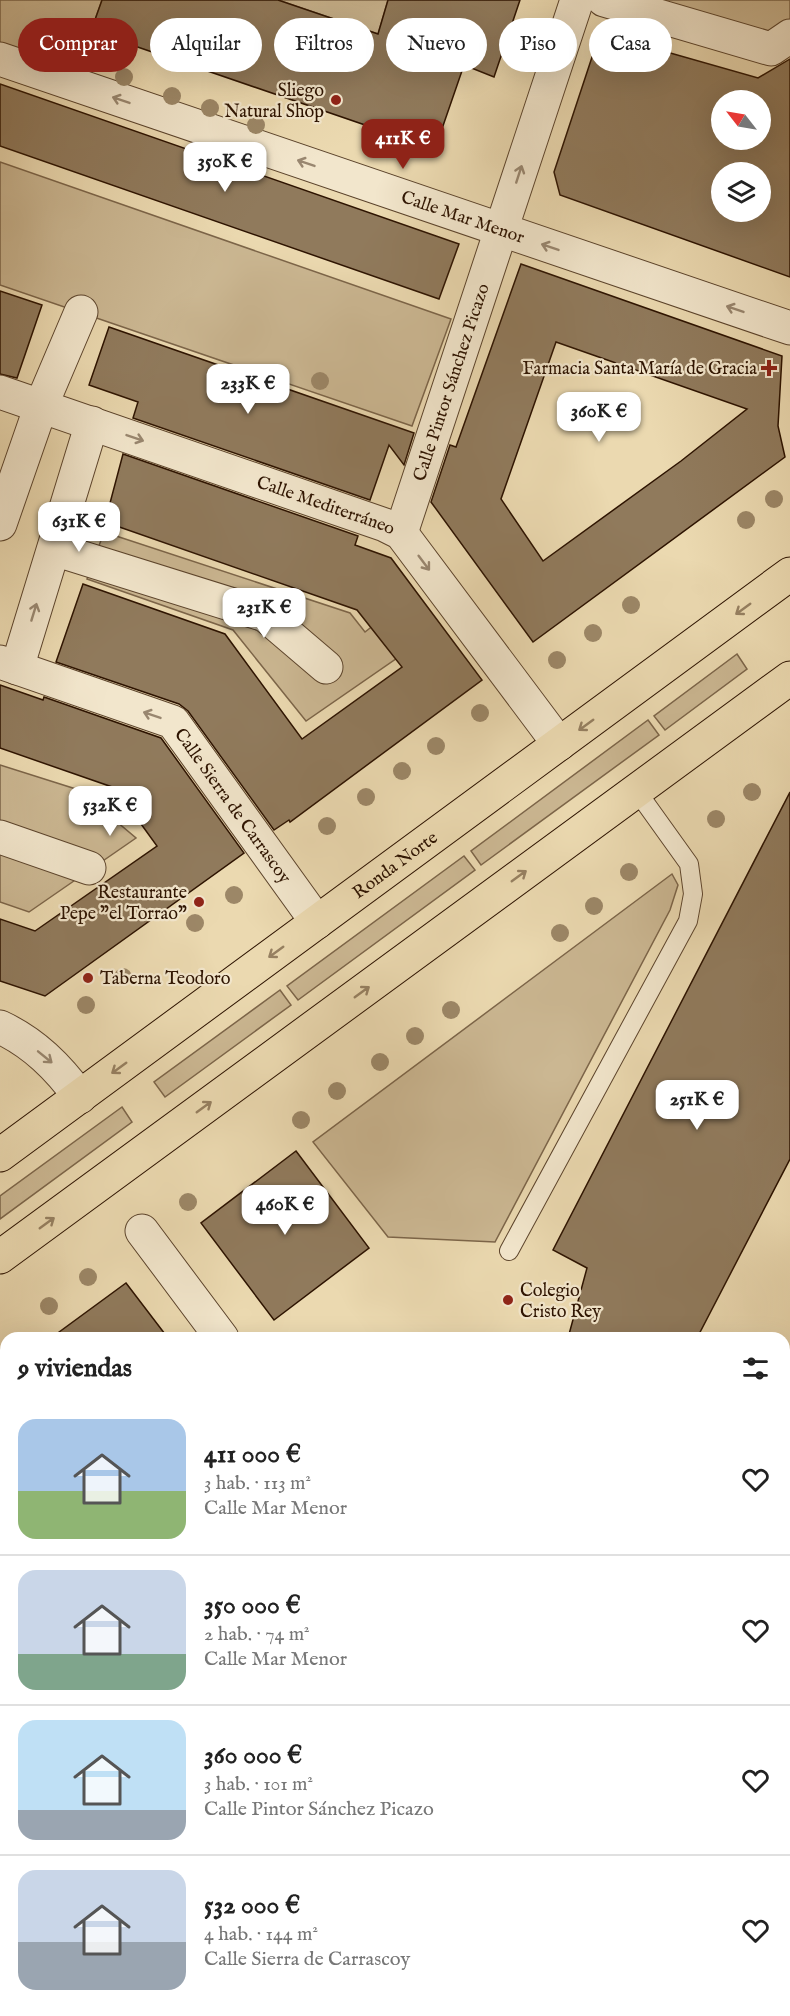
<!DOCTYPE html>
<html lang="es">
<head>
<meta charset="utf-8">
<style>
	:root { --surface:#fff; --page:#f2f2f2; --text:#222; --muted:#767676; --line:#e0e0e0; --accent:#8f2418 }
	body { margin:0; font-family:"IM FELL English",serif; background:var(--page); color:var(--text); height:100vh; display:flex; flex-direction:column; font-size:22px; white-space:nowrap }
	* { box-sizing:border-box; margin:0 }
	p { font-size:20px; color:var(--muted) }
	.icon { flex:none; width:33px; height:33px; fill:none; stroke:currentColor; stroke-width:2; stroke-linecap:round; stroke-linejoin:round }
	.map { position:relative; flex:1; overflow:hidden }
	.drawer { position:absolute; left:0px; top:1332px; width:790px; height:684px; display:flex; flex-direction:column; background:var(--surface); border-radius:18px 18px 0 0; box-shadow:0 6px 24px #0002 }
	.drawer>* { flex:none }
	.banner { position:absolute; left:18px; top:18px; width:754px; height:54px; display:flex; gap:12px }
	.needle { width:39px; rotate:301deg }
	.fabs { position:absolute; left:711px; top:90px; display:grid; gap:12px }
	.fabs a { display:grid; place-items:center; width:60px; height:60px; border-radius:50%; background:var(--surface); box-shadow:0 6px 24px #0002; font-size:30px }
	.price { position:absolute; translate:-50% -51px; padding:0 14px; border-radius:12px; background:#fff; color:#222; font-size:20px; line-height:39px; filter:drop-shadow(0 2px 3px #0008) }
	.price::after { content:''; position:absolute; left:50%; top:36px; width:18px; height:14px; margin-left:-9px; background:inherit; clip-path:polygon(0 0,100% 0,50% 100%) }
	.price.current { background:var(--accent); color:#fff }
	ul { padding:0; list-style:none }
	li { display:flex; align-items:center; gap:18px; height:150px; padding:0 18px }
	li+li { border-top:2px solid var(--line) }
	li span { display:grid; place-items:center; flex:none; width:168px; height:120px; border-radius:18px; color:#555 }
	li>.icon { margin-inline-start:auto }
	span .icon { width:72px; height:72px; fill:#fffc; stroke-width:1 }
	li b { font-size:26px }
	h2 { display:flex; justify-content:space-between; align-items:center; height:72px; padding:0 18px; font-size:26px }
	.tag { padding:0 21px; border-radius:27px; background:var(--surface); box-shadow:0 6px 24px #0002; font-size:21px; line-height:54px }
	.tag.current { background:var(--accent); color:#fff }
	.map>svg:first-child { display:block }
</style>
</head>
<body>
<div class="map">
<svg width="790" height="2016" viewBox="0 0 790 2016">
	<rect width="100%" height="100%" fill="#ebd9b0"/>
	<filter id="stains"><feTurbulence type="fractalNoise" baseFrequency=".00333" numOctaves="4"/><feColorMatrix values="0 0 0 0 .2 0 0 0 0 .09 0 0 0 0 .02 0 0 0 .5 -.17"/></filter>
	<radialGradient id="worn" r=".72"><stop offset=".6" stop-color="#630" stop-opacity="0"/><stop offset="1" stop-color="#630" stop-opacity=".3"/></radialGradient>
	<g fill="#cbb792" stroke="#7c6549" stroke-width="1.5">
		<polygon points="0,0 102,0 91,31 86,88 0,59"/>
		<polygon points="278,0 388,0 378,34"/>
		<polygon points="604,0 790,0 790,36"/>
		<polygon points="0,162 451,319 412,426 0,285"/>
		<polygon points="104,532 350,613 365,632 388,614 413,647 306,721 233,630 87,579"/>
		<polygon points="737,654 747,669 665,730 654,716"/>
		<polygon points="648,720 659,735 481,865 471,851"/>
		<polygon points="0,765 79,790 136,838 29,912 0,902"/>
		<polygon points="464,856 475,870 298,1000 287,986"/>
		<polygon points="672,874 678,885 670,910 495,1242 388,1237 313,1142"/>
		<polygon points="280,990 291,1005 165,1097 154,1082"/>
		<polygon points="122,1107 132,1122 0,1219 0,1196"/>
	</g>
	<g fill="#907a5c" stroke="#2d1300" stroke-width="1.5" fill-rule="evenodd">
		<polygon points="102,0 278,0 378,34 388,0 520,0 494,77 464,65 435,149 91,31"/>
		<path d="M600,33L758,78L790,59V277L560,195L554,172ZM722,100H760V140H722ZM722,172H760V212H722Z"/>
		<polygon points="0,84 459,244 439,299 0,146"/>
		<path d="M521,264L782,356L778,426L785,457L533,642L431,502L450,445L456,447ZM556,342L747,409L681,461L543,561L501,499Z"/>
		<polygon points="0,291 42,305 17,378 0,374"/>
		<polygon points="109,327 414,433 404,465 389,445 370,500 133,418 138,402 89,385"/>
		<polygon points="123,454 358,536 355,545 391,558 482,680 290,822 289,820 274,830 188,711 179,704 56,662 83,584 225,634 302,739 402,667 357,610 105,522"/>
		<polygon points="0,685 43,700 44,697 161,738 244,853 45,996 0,981 0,919 35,931 157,846 115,788 0,748"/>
		<polygon points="790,792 790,1159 697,1338 568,1338 587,1268 553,1250"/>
		<polygon points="296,1151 369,1248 274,1320 201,1223"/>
		<polygon points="126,1283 168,1338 51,1338"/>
	</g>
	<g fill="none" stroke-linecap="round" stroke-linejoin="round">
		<defs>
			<polyline id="lane" points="509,1251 688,921 693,894 689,864 636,790"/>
			<g id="street">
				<polyline points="604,0 771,49 790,36"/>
				<path id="s1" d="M0,59L790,328"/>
				<path id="s2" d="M0,392L385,525L401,533L559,744"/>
				<polyline points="0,524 41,406 81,312"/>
				<path id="s3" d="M401,533L577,0"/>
				<polyline points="54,549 265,615 326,667"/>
				<path id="s4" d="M0,662L173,722L317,922"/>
				<polyline points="17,668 92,423"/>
				<polyline points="0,837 89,868"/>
				<path d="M0,1027C34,1043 58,1067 80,1097"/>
				<polyline points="142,1231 222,1338"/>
				<polyline points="0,1629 6,1637"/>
				<polyline points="0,1679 6,1675"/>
				<polyline points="784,1779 790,1779"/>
				<polyline points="60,2016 62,2010"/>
				<polyline points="644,2016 645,2010"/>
			</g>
			<g id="primary">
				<path id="s5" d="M0,1155L790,574"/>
				<polyline points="0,1257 790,678"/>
			</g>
		</defs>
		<use href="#lane" stroke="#5c442c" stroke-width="20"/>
		<use href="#street" stroke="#5c442c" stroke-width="35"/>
		<use href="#primary" stroke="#2d1300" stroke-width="35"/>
		<use href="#lane" stroke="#f2e6cc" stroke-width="18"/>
		<use href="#street" stroke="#f2e6cc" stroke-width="33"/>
		<use href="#primary" stroke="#ebd9b0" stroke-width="33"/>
	</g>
	<g fill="#9c8767">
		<circle cx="36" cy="50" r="9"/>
		<circle cx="68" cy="59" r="9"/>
		<circle cx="124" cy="77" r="9"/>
		<circle cx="172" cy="96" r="9"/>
		<circle cx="210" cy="108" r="9"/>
		<circle cx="256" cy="125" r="9"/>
		<circle cx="320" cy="381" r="9"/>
		<circle cx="774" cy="499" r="9"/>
		<circle cx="746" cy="520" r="9"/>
		<circle cx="631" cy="605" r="9"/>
		<circle cx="593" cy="633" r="9"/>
		<circle cx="557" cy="660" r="9"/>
		<circle cx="480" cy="713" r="9"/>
		<circle cx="436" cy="746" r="9"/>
		<circle cx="402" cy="771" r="9"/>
		<circle cx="752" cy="792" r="9"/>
		<circle cx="366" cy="797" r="9"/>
		<circle cx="716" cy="819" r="9"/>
		<circle cx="327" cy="826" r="9"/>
		<circle cx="629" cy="872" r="9"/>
		<circle cx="234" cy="895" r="9"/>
		<circle cx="594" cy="906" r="9"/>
		<circle cx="195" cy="923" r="9"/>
		<circle cx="560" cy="933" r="9"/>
		<circle cx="123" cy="977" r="9"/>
		<circle cx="86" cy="1005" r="9"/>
		<circle cx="451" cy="1010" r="9"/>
		<circle cx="415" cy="1036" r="9"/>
		<circle cx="380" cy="1062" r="9"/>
		<circle cx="337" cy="1091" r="9"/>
		<circle cx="301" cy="1120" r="9"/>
		<circle cx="188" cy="1202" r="9"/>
		<circle cx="88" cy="1277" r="9"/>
		<circle cx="49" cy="1306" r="9"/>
	</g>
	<defs><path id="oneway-shaft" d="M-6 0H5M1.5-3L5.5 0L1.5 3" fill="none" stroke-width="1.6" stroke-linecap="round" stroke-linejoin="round" transform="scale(1.5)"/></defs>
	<g stroke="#998770">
		<use href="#oneway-shaft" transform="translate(121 100) rotate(-161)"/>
		<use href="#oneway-shaft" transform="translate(306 163) rotate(-161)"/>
		<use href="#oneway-shaft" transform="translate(519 174) rotate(-72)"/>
		<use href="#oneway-shaft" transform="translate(550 247) rotate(-161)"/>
		<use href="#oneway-shaft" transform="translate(735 309) rotate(-161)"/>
		<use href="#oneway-shaft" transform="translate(135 438) rotate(19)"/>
		<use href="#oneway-shaft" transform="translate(424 563) rotate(53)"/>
		<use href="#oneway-shaft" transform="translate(34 612) rotate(-73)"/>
		<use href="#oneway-shaft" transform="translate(152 715) rotate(-161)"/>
		<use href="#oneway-shaft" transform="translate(45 1057) rotate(39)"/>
	</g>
	<g stroke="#968061">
		<use href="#oneway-shaft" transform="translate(743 609) rotate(144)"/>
		<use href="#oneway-shaft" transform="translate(586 725) rotate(144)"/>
		<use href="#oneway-shaft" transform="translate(519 876) rotate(-36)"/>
		<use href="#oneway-shaft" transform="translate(276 952) rotate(144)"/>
		<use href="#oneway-shaft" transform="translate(362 992) rotate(-36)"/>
		<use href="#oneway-shaft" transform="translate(119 1068) rotate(144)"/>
		<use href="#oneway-shaft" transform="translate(204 1107) rotate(-36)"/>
		<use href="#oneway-shaft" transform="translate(47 1223) rotate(-36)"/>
	</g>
	<g fill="#8f2418" stroke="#f2e6cc" stroke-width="2">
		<circle cx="336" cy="100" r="6"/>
		<path d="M766 359h6v6h6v6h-6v6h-6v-6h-6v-6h6z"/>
		<circle cx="199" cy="902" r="6"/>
		<circle cx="88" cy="978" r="6"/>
		<circle cx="508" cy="1300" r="6"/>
	</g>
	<g text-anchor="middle" stroke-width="4.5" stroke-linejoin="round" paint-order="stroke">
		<g font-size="18" fill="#2d1300" stroke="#f2e6cc" text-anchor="end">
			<text x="324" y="96">Sliego<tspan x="324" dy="21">Natural Shop</tspan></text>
			<text x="757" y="374">Farmacia Santa María de Gracia</text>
			<text x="187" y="898">Restaurante<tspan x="187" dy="21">Pepe "el Torrao"</tspan></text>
			<text x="100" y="984" text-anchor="start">Taberna Teodoro</text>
			<text x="520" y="1296" text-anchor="start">Colegio<tspan x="520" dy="21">Cristo Rey</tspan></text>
		</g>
		<g font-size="18" fill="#2d1300" stroke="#f2e6cc">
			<text dy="6" stroke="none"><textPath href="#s1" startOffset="489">Calle Mar Menor</textPath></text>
			<text dy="6" stroke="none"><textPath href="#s3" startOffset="159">Calle Pintor Sánchez Picazo</textPath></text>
			<text dy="6" stroke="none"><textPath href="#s2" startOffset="345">Calle Mediterráneo</textPath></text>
			<text dy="6" stroke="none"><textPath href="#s4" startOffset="286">Calle Sierra de Carrascoy</textPath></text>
			<text dy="6" stroke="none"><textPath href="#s5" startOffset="490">Ronda Norte</textPath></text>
		</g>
	</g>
	<rect width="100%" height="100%" filter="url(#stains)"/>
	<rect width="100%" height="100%" fill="url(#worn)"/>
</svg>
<div class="fabs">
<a><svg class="needle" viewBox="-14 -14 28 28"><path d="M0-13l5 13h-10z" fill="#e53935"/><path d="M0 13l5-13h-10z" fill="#767676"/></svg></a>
<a><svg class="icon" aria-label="layers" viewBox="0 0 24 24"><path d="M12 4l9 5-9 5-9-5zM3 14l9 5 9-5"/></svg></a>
</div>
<b class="price current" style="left:403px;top:170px">411K €</b>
<b class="price" style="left:225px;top:193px">350K €</b>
<b class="price" style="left:248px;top:415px">233K €</b>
<b class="price" style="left:599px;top:443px">360K €</b>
<b class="price" style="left:79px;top:553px">631K €</b>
<b class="price" style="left:264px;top:639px">231K €</b>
<b class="price" style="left:110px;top:837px">532K €</b>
<b class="price" style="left:697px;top:1131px">251K €</b>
<b class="price" style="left:285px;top:1236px">460K €</b>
<div class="banner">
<a class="tag current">Comprar</a>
<a class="tag">Alquilar</a>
<a class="tag">Filtros</a>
<a class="tag">Nuevo</a>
<a class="tag">Piso</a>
<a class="tag">Casa</a>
</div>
<section class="drawer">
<h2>9 viviendas<svg class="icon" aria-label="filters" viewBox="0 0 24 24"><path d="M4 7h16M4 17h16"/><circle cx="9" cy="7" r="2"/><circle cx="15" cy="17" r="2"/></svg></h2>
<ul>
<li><span style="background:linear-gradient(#a9c7e8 60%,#8fb573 0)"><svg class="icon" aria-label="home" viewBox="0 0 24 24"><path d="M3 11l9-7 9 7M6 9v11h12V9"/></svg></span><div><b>411 000 €</b><p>3 hab. · 113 m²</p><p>Calle Mar Menor</p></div><svg class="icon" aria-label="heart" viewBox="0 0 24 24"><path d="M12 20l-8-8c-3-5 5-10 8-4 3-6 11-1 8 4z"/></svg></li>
<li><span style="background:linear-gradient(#c9d6e8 70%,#7fa58c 0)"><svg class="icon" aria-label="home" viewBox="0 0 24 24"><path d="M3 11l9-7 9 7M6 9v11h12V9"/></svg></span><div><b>350 000 €</b><p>2 hab. · 74 m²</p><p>Calle Mar Menor</p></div><svg class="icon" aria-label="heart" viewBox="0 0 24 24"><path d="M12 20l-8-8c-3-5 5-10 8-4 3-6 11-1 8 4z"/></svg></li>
<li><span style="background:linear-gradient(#bfe0f5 75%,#9aa5b1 0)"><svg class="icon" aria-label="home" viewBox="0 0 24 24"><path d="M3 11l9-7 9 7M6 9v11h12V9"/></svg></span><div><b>360 000 €</b><p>3 hab. · 101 m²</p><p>Calle Pintor Sánchez Picazo</p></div><svg class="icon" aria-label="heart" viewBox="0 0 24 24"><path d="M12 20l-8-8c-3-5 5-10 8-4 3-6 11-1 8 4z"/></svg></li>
<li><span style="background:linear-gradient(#c9d6e8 60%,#9aa5b1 0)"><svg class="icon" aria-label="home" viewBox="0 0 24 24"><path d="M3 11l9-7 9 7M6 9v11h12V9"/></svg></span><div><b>532 000 €</b><p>4 hab. · 144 m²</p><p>Calle Sierra de Carrascoy</p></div><svg class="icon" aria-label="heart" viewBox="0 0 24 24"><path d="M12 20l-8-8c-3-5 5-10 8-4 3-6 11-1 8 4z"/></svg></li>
</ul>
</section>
</div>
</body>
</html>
